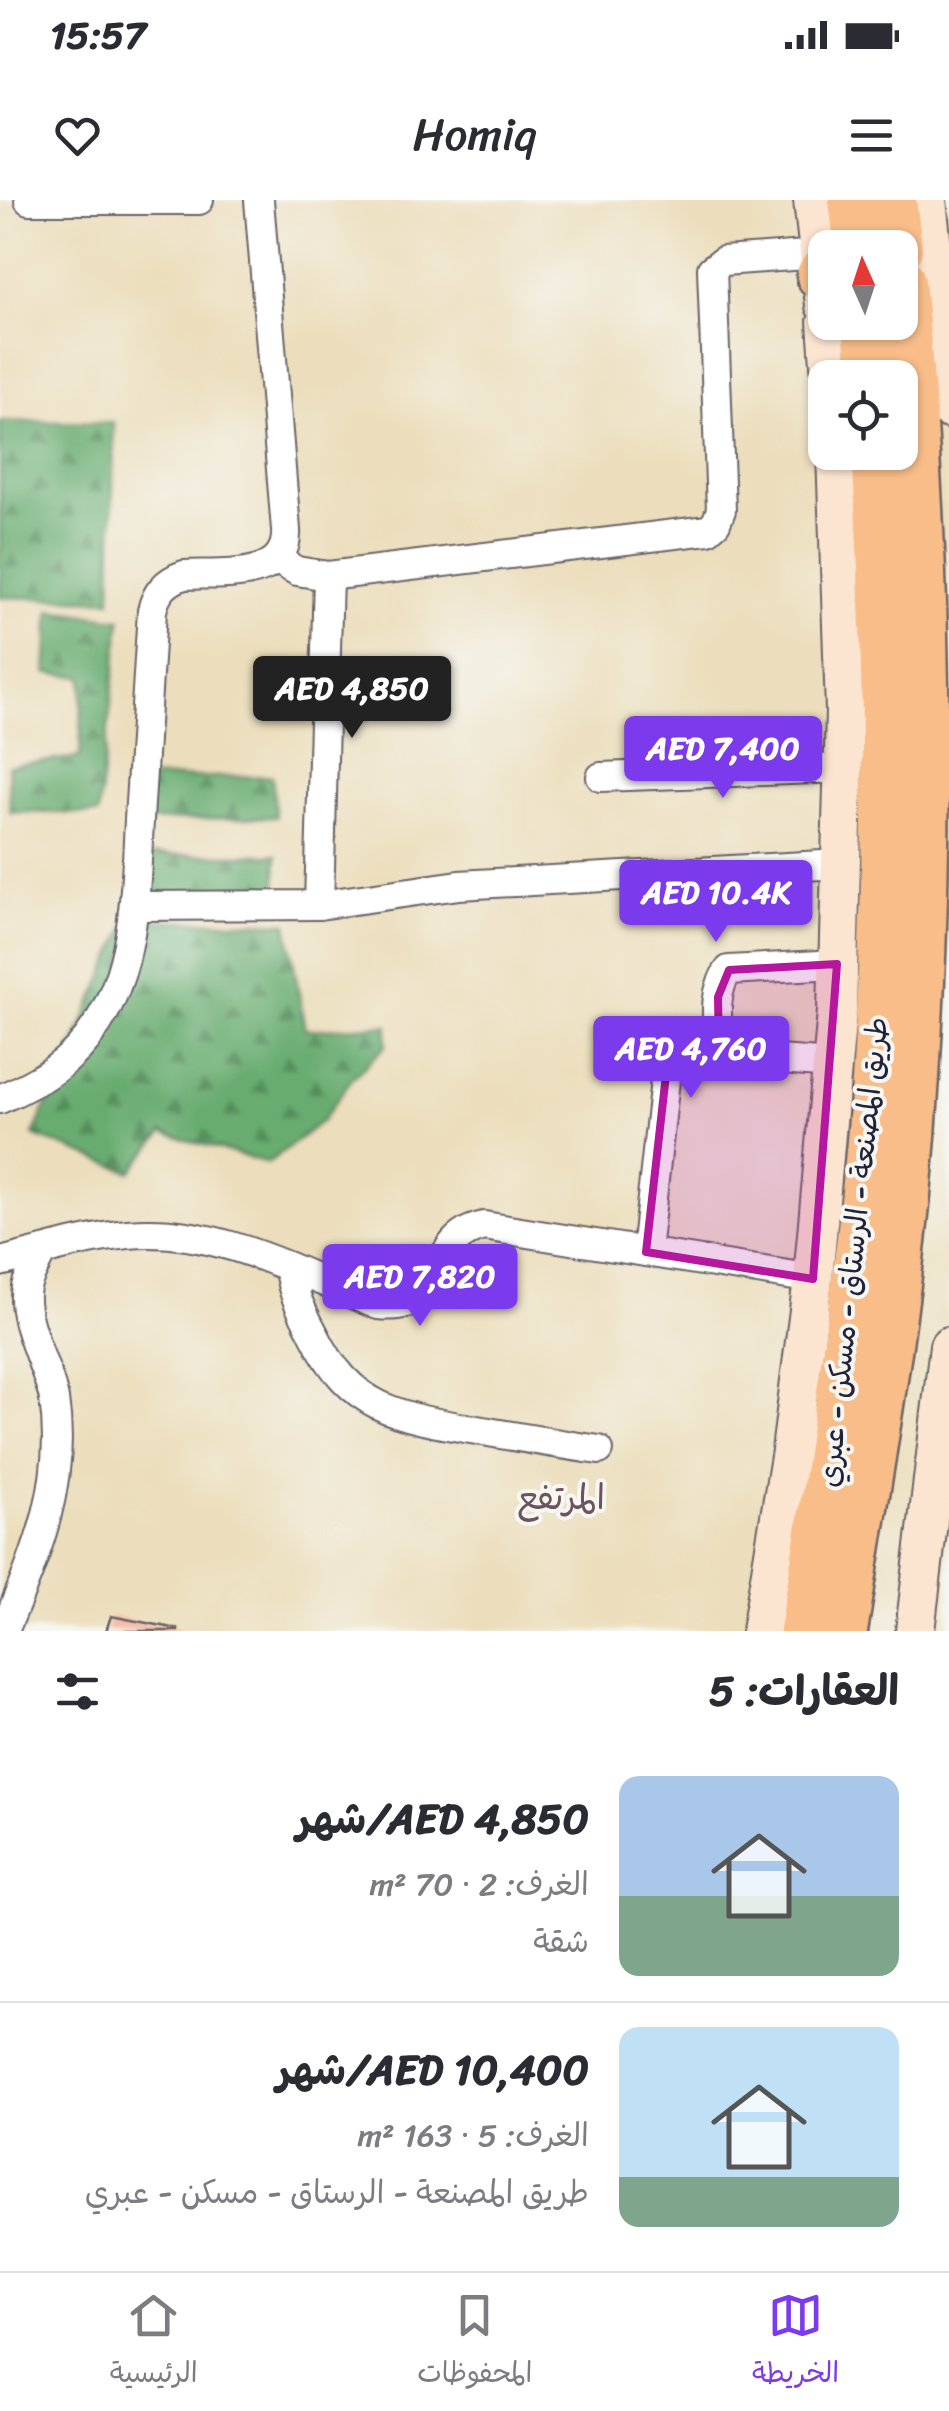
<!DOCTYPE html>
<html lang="ar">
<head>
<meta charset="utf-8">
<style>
	:root { --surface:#fff; --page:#f2f2f3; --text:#2b2b33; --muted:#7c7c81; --line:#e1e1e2; --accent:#7c3aed }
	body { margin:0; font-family:Sriracha,"Playpen Sans Arabic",sans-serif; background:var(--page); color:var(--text); direction:rtl; height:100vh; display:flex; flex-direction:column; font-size:38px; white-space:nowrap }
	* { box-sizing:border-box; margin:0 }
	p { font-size:32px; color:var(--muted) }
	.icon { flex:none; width:55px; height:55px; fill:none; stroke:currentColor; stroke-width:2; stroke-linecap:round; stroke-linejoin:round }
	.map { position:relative; height:1431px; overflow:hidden; direction:ltr }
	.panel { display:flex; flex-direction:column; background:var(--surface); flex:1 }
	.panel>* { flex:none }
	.needle { width:65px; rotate:357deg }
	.buttons { position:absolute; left:808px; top:30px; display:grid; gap:20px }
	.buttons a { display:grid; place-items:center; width:110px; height:110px; border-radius:20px; background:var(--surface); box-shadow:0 2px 8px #0004; font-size:50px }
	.price { position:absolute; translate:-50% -85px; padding:0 22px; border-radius:10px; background:var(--accent); color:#fff; font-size:32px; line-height:65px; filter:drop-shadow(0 2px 5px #0008) }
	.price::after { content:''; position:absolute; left:50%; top:60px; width:30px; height:22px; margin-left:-15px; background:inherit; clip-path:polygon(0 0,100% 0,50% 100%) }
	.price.current { background:#222; color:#fff }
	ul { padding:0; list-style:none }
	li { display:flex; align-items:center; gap:30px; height:250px; padding:0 50px }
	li+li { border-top:2px solid var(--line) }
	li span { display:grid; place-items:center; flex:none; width:280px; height:200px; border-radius:20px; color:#555 }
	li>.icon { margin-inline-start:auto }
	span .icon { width:120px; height:120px; fill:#fffc; stroke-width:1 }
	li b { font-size:42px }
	h2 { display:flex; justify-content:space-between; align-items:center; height:120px; padding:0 50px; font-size:42px }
	.status { display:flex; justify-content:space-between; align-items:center; height:70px; padding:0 50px; background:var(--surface); direction:ltr }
	.status svg { height:28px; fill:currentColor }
	header { display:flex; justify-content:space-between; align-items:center; height:130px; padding:0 50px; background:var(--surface); font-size:45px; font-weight:600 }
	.tabs { display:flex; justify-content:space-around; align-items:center; height:140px; border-top:2px solid var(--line); background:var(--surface); font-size:28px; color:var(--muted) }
	.tabs a { display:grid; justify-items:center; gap:5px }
	.tabs .current { color:var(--accent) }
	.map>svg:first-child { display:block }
</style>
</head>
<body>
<div class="status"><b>15:57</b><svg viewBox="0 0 49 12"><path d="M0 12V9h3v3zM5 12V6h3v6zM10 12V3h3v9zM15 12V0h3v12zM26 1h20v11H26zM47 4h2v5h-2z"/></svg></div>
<header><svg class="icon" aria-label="menu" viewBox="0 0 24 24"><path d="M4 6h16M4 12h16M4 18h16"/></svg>Homiq<svg class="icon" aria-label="heart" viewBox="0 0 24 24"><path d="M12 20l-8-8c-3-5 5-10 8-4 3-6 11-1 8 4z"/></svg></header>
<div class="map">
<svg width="949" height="1431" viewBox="0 0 949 1431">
	<defs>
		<pattern id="forest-firs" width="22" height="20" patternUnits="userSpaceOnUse" patternTransform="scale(2.5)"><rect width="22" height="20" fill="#68ac6f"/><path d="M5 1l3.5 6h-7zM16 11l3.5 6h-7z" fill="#558c5c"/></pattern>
	</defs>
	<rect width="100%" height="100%" fill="#f6f6f2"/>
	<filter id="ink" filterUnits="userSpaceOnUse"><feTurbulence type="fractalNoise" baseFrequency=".01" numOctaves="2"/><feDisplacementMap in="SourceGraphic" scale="20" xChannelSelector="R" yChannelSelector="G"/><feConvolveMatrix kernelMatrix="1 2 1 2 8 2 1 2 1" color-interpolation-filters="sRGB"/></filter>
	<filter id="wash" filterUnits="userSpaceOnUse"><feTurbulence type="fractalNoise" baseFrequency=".0048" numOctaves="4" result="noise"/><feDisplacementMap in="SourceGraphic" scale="40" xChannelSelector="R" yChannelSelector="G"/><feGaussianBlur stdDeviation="2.25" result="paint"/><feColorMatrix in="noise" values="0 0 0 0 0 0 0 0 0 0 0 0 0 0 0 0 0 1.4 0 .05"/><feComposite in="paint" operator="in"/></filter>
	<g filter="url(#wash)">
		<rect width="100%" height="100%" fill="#ecdebc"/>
		<g fill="url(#forest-firs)" stroke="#456755" stroke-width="2.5">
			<polygon points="0,221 114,223 111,400 0,397"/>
			<polygon points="50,410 121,419 98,614 10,612 8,566 80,557 83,477 46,473"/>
			<polygon points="272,576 276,617 142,621 146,578"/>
			<polygon points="134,655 277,655 276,689 135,697"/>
			<polygon points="129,720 287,723 305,830 388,825 386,846 353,877 322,921 268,963 163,933 131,972 33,935"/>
		</g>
		<g id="blocks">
			<polygon fill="#f7ad96" points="111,1416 178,1429 178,1431 106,1431"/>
		</g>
	</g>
	<g filter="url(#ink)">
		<use href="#blocks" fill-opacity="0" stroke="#696468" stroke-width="2.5"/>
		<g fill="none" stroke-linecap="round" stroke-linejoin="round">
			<defs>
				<g id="street">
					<polyline points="29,0 199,0"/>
					<polyline points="277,360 297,371 328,376 708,330 716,323 721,310 712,69 723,61 820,54"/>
					<polyline points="601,577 843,568"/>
					<polyline points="319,705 328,376"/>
					<polyline points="134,706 319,705 459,685 840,664"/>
					<path d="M719,855C718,828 711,793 729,770L837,764"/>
					<path d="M0,899C38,882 73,863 96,826C139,761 135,678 140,603C144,539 148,475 152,411C156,392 166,381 184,375C220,373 289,382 286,330L259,0"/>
					<polyline points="646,1052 665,880 667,866 676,857 703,854 832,864"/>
					<path d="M0,1062C42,1052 85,1038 128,1034C215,1025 299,1073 378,1105C453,1113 422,1039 484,1026L813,1079"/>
					<path d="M289,1069C292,1093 303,1113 314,1134C351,1210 399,1217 477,1230C518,1237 558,1244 599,1250"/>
					<path d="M4,1431C36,1355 67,1284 54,1199C48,1167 19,1119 26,1087C29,1075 37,1063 42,1052"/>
				</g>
				<g id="secondary">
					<polyline points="813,0 825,105"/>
					<polyline points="927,0 949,209"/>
					<polyline points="827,122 831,178"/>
					<polyline points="761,1431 791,1251 813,1079 837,811 845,511 836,252"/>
					<polyline points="915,1431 949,1146"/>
				</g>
				<g id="highway">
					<polyline points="854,0 860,48"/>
					<polyline points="891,0 897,48"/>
					<polyline points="822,75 825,76"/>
					<polyline points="868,122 872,178"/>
					<path d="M805,1431C835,1249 863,1066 877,882C891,673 890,461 877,252"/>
					<path d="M842,1431C868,1267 898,1101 910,936C931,652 928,365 900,81"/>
				</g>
			</defs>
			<use href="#street" stroke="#696468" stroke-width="32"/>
			<use href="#secondary" stroke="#696468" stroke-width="42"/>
			<use href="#highway" stroke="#696468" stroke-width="55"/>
			<use href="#street" stroke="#fff" stroke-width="28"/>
			<use href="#secondary" stroke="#fce5d0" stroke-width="38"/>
			<use href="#highway" stroke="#f8bd89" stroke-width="50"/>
		</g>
	</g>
	<path fill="#b5179e" fill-opacity="0.2" stroke="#b5179e" stroke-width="8" stroke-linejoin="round" d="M837,764L813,1079L646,1052L667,866L676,857L719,852L718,797L729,770Z"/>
	<g text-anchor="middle" stroke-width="8" stroke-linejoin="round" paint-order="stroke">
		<g font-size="30" fill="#22223b" stroke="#f6f6f2">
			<text transform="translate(853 1052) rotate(-84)" y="10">طريق المصنعة - الرستاق - مسكن - عبري</text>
		</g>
		<g font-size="35" fill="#6d535b" stroke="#f6f6f2">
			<text x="561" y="1309">المرتفع</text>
		</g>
	</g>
</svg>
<div class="buttons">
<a><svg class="needle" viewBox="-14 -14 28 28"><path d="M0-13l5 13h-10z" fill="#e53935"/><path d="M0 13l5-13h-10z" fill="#7c7c81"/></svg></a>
<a><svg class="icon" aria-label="locate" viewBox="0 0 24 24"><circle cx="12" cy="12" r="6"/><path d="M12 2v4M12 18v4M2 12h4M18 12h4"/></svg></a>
</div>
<b class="price current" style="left:352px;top:541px">AED 4,850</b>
<b class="price" style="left:723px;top:601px">AED 7,400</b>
<b class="price" style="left:716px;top:745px">AED 10.4K</b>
<b class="price" style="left:691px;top:901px">AED 4,760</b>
<b class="price" style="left:420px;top:1129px">AED 7,820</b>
</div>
<section class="panel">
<h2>العقارات: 5<svg class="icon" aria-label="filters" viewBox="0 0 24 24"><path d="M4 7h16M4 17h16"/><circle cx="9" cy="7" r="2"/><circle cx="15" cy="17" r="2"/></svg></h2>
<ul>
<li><span style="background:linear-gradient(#a9c7e8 60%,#7fa58c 0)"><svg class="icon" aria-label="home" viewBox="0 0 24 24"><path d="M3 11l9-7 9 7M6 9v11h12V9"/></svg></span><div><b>AED 4,850/شهر</b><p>الغرف: 2 · 70 m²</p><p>شقة</p></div></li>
<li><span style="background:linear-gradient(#bfe0f5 75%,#7fa58c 0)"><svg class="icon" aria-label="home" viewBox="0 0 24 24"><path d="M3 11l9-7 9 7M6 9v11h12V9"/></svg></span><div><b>AED 10,400/شهر</b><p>الغرف: 5 · 163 m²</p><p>طريق المصنعة - الرستاق - مسكن - عبري</p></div></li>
</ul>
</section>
<nav class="tabs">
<a class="current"><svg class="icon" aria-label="map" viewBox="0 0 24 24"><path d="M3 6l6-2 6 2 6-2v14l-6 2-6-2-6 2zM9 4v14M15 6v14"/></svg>الخريطة</a>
<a><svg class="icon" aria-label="saved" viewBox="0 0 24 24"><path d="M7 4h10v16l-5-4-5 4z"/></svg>المحفوظات</a>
<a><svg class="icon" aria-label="home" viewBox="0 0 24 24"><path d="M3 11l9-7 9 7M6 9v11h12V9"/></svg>الرئيسية</a>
</nav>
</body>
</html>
